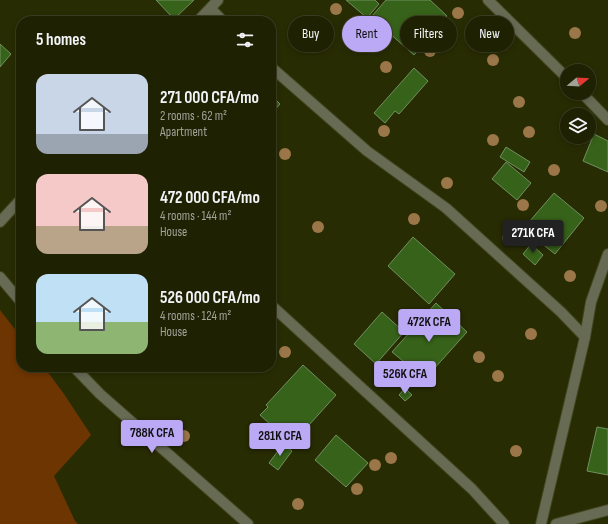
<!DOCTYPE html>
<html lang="en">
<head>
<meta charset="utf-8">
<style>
	:root { --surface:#1e2102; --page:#26290c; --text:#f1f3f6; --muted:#a1a399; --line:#3c3e24; --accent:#bca9f5 }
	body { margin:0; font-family:"Sofia Sans Condensed",sans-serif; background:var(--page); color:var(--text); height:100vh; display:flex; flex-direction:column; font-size:15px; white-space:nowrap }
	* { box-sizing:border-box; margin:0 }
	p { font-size:13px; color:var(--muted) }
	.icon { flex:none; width:22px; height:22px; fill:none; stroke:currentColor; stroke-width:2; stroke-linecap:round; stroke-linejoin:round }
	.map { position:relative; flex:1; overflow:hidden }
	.drawer { position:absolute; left:16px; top:16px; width:260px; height:356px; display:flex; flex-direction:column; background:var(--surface); border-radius:16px; box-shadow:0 2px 6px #0003,0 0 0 1px var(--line) }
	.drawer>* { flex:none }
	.guide { position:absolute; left:288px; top:16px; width:260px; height:36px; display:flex; gap:8px }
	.needle { width:26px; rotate:72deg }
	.controls { position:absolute; left:560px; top:64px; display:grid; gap:8px }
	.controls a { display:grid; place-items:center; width:36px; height:36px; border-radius:50%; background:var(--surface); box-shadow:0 2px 6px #0003,0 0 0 1px var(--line); font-size:20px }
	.price { position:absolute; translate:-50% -34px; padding:0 9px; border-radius:4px; background:var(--accent); color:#111; font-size:13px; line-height:26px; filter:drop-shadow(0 1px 2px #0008) }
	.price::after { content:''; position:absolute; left:50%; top:24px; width:12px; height:9px; margin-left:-6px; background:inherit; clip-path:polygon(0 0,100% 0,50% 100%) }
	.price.on { background:#222; color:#fff }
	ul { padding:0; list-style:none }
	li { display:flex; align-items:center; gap:12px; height:100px; padding:0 20px }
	li span { display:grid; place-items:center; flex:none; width:112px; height:80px; border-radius:12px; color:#555 }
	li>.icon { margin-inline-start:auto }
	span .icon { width:48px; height:48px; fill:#fffc; stroke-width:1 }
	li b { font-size:17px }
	h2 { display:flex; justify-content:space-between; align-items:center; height:48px; padding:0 20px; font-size:17px }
	.chip { padding:0 14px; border-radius:18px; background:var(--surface); box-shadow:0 2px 6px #0003,0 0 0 1px var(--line); font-size:14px; line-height:36px }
	.chip.on { background:var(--accent); color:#111 }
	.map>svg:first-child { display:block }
</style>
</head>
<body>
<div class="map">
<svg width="608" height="524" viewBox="0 0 608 524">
	<rect width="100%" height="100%" fill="#282c03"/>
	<polygon fill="#6d3501" points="0,310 21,337 21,367 44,367 64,394 91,435 54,476 75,521 78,524 0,524"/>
	<g fill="#376219" stroke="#719061">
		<polygon points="156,0 194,0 174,19"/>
		<polygon points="346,0 375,0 379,4 367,18"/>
		<polygon points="386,0 430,0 447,16 414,55 371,17"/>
		<polygon points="0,44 11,54 0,67"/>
		<polygon points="414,68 428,81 399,114 395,111 385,123 374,113"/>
		<polygon points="271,95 280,104 273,112 271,112"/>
		<polygon points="594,134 608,141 608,172 583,161"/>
		<polygon points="506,147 530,162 524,172 500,157"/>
		<polygon points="506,162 531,183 517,200 492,179"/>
		<polygon points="554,193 584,218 555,254 523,229"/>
		<polygon points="413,237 455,274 429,304 388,266"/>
		<polygon points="531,244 543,255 535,265 523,254"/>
		<polygon points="436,303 467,332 424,380 413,371 407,377 397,368 403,361 392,352"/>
		<polygon points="382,312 404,332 376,364 354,344"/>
		<polygon points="303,365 336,395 292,444 260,415 268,407 266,405"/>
		<polygon points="405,388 412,395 405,401 399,395"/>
		<polygon points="597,427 608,429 608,475 587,471"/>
		<polygon points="336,435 368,463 346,487 315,460"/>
		<polygon points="283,444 292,451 278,470 269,463"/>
	</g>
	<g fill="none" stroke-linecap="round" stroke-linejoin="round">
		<defs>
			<g id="minor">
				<polyline points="488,0 567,78"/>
				<polyline points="211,9 223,21"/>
				<polyline points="198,21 218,0"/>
				<polyline points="271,67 367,151 446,208 561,312 585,337"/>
				<polyline points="582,93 608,120"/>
				<polyline points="0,222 21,199"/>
				<polyline points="0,277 21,302"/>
				<polyline points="271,305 472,489 504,524"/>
				<polyline points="74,367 100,394 248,524"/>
				<polyline points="541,524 585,337 591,302 608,254"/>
				<polyline points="556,524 608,510"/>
			</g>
		</defs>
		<use href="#minor" stroke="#434720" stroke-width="12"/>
		<use href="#minor" stroke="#676b54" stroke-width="10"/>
	</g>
	<g fill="#9a7649">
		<circle cx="336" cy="9" r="6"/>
		<circle cx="458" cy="13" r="6"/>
		<circle cx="479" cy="28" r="6"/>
		<circle cx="575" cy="33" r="6"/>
		<circle cx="430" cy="51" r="6"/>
		<circle cx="493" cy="60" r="6"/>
		<circle cx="386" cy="67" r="6"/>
		<circle cx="519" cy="102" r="6"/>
		<circle cx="384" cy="131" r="6"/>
		<circle cx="529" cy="132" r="6"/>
		<circle cx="493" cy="140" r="6"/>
		<circle cx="285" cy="154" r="6"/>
		<circle cx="554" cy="170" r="6"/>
		<circle cx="447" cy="183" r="6"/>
		<circle cx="523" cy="205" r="6"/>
		<circle cx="601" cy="206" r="6"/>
		<circle cx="414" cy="219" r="6"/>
		<circle cx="318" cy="227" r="6"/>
		<circle cx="508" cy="238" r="6"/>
		<circle cx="570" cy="276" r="6"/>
		<circle cx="531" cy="334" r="6"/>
		<circle cx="285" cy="352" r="6"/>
		<circle cx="479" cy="357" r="6"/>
		<circle cx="498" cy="376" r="6"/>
		<circle cx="184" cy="436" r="6"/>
		<circle cx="516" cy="451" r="6"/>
		<circle cx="391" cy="458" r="6"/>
		<circle cx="375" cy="465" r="6"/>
		<circle cx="357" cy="489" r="6"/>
		<circle cx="298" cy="504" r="6"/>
	</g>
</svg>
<div class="controls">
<a><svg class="needle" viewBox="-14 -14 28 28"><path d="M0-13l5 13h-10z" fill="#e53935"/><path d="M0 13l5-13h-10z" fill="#a1a399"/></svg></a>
<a><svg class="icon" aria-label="layers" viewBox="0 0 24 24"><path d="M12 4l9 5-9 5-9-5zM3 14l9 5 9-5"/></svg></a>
</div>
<b class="price on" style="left:533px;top:254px">271K CFA</b>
<b class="price" style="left:429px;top:343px">472K CFA</b>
<b class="price" style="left:405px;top:395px">526K CFA</b>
<b class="price" style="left:152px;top:454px">788K CFA</b>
<b class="price" style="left:280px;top:457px">281K CFA</b>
<div class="guide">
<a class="chip">Buy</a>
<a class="chip on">Rent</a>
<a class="chip">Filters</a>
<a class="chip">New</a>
</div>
<section class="drawer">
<h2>5 homes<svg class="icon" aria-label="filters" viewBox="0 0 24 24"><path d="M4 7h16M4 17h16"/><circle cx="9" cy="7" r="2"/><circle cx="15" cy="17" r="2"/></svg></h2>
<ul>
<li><span style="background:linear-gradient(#c9d6e8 75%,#9aa5b1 0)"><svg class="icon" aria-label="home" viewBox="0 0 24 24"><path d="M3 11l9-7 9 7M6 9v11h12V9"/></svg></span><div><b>271 000 CFA/mo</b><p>2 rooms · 62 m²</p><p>Apartment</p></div></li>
<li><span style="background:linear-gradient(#f6c9c9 65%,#b9a48a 0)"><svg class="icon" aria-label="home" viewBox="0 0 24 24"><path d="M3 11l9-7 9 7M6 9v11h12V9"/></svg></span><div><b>472 000 CFA/mo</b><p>4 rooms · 144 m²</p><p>House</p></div></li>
<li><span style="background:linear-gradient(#bfe0f5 60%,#8fb573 0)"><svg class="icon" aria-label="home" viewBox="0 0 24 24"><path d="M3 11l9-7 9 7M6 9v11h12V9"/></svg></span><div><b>526 000 CFA/mo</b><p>4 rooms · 124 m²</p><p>House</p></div></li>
</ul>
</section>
</div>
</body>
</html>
